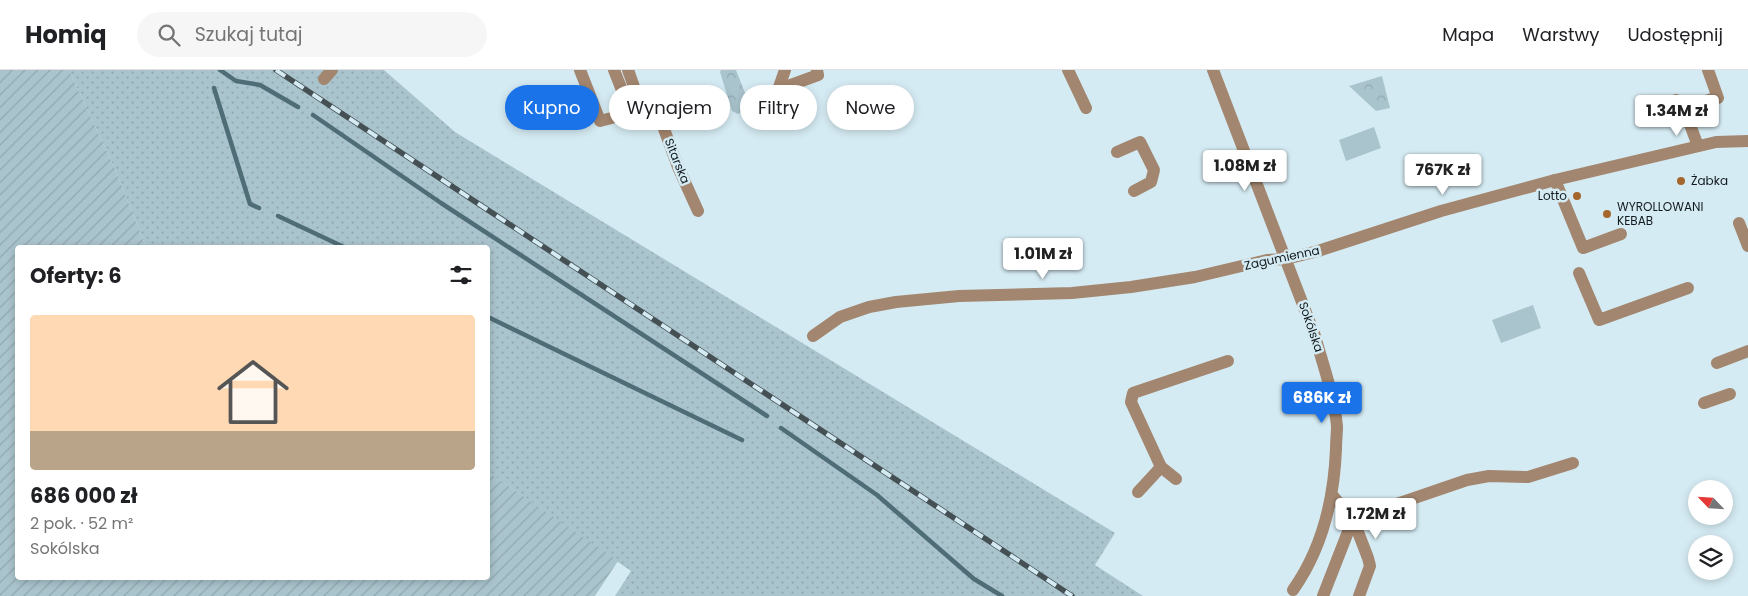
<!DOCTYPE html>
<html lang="pl">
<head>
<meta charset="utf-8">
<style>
	:root { --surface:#fff; --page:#f6f6f6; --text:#202124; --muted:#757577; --line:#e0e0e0; --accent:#1a73e8 }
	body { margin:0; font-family:Poppins,sans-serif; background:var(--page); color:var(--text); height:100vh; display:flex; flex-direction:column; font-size:19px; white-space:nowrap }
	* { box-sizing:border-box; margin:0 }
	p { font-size:16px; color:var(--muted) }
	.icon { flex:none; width:28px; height:28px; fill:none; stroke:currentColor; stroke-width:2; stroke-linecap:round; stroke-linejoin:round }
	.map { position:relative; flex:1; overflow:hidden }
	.sheet { position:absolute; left:15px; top:175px; width:475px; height:335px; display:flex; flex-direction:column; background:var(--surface); border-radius:5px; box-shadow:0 2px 8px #0003 }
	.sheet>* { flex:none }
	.top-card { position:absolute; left:505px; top:15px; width:475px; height:45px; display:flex; gap:10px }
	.needle { width:32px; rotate:295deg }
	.controls { position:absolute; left:1688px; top:410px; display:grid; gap:10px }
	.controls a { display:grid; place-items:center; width:45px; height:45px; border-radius:50%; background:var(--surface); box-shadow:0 2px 8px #0003; font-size:25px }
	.price { position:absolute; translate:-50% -42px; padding:0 11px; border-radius:5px; background:#fff; color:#222; font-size:16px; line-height:32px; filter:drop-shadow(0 1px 2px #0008) }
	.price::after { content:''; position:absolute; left:50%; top:30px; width:15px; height:11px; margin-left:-8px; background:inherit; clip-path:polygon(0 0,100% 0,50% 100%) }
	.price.current { background:var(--accent); color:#fff }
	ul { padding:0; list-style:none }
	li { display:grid; align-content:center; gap:10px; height:265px; padding:0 15px }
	li span { display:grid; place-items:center; height:155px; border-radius:5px; color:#555 }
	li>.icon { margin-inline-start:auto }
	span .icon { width:90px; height:90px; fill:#fffc; stroke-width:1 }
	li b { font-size:21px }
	h2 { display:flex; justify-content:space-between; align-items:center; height:60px; padding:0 15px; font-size:21px }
	.tag { padding:0 18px; border-radius:22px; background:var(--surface); box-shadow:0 2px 8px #0003; font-size:18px; line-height:45px }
	.tag.current { background:var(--accent); color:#fff }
	header { display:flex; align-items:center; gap:30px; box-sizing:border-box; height:70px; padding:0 25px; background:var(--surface); border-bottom:1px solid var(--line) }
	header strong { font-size:24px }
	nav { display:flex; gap:28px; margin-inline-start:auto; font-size:18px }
	.search { width:350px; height:45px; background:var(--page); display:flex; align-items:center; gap:12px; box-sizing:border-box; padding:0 18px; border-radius:28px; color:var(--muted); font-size:19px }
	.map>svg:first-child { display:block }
</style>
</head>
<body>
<header>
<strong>Homiq</strong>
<div class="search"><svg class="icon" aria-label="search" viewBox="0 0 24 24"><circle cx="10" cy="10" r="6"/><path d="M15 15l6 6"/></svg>Szukaj tutaj</div>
<nav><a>Mapa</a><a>Warstwy</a><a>Udostępnij</a></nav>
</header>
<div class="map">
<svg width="1748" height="526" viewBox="0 0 1748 526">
	<defs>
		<pattern id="grass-dots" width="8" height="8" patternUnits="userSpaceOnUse" patternTransform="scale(1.25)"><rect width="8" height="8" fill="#aac4cd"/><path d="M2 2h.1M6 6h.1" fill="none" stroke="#91a8b0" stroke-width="1.8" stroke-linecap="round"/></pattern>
		<pattern id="park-crowns" width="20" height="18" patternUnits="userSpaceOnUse" patternTransform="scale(1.25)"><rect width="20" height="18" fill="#aac4cd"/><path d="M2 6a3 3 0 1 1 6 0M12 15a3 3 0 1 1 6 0" fill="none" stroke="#91a8b0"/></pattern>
		<pattern id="garden-furrows" width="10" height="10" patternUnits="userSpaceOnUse" patternTransform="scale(1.25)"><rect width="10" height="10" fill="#aac4cd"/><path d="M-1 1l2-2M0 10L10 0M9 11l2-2" fill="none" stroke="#91a8b0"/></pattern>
	</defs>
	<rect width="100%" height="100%" fill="#d5ebf3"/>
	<polygon fill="url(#grass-dots)" points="69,0 384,0 455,62 1115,463 1095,495 1143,526 615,526 631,501 488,402 488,178 146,177 115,99"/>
	<g fill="url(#park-crowns)">
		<polygon points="721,0 736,0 749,33 747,40 738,44 732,41 720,2"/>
		<polygon points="1382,6 1390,38 1376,41 1349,16"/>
	</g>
	<polygon fill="url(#garden-furrows)" points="0,0 69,0 115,99 146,177 18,178 18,508 488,508 488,402 618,491 595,526 0,526"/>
	<g fill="#aac4cd">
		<polygon points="1374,57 1381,78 1346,91 1339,70"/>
		<polygon points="1533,235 1541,258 1501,273 1492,250"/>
	</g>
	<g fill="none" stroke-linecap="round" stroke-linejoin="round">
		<g stroke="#4f6d77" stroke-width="4.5">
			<polyline points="220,0 236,11 260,15 298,37"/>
			<polyline points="214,18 250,134 259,138"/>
			<polyline points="313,45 441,133 767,346"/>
			<polyline points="278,146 346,178"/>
			<polyline points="488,247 742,370"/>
			<polyline points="781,358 877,425 974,509 1002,526"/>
		</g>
		<g stroke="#a3866f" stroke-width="12">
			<polyline points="580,0 600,51 631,43"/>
			<polyline points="614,0 631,43 637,41"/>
			<path d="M628,0C632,10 635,23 641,31C646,39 654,40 660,48L678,97L698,141"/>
			<polyline points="1068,0 1086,38"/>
			<path d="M1213,0L1315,266C1323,295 1334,325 1337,356C1337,363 1336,371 1336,379C1334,429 1322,479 1293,520"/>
			<polyline points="324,9 332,0"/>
			<polyline points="778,20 785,0"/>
			<polyline points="760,26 818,5 817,0"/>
			<polyline points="1653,41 1676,30 1689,52"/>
			<path d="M1698,76L1689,52C1698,38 1699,30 1718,28L1708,0"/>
			<polyline points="1117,82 1140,72 1154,100 1151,112 1134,121"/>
			<polyline points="1555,110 1583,178 1621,164"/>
			<polyline points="1739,153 1748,176"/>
			<polyline points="1579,203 1599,250 1688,218"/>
			<polyline points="813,266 840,247 869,237 896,232 959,226 1072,223 1131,217 1195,207 1267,190 1286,189 1318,181 1441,141 1555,110 1716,72 1748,71"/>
			<polyline points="1717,293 1748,281"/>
			<polyline points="1704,333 1730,324"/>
			<polyline points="1161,397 1176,409"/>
			<polyline points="1138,422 1161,397 1131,332 1133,323 1228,291"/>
			<polyline points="1332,425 1353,449 1368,488 1370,496 1359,526"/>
			<polyline points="1323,526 1353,449 1467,410 1489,406 1528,407 1573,393"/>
		</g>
		<defs>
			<polyline id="rail" points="276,0 1072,526"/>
		</defs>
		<use href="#rail" stroke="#445054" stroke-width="5.5"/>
		<use href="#rail" stroke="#d5ebf3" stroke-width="4" stroke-dasharray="11" stroke-linecap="butt"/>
	</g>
	<g fill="#a4662c" stroke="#d5ebf3" stroke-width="2">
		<circle cx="1681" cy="111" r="5"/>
		<circle cx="1577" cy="126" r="5"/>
		<circle cx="1607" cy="144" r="5"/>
	</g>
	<g text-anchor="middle" stroke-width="5" stroke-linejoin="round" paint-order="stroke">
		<g font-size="12" fill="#121a1d" stroke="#d5ebf3">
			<text transform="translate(677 91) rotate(68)" y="4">Sitarska</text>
			<text transform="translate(1282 188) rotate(-12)" y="4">Zagumienna</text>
			<text transform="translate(1311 257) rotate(71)" y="4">Sokólska</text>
		</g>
		<g font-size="12" fill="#121a1d" stroke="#d5ebf3" text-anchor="start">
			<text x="1691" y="115">Żabka</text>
			<text x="1567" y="130" text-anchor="end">Lotto</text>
			<text x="1617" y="141">WYROLLOWANI<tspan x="1617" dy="14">KEBAB</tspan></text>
		</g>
	</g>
</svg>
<div class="controls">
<a><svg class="needle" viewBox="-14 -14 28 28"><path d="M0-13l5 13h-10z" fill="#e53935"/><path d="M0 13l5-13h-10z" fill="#757577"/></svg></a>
<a><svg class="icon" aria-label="layers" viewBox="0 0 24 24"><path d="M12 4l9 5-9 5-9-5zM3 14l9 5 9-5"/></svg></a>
</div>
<b class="price" style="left:1677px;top:67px">1.34M zł</b>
<b class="price" style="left:1245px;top:122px">1.08M zł</b>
<b class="price" style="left:1443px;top:126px">767K zł</b>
<b class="price" style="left:1043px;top:210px">1.01M zł</b>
<b class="price current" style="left:1322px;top:354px">686K zł</b>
<b class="price" style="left:1376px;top:470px">1.72M zł</b>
<div class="top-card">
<a class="tag current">Kupno</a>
<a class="tag">Wynajem</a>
<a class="tag">Filtry</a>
<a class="tag">Nowe</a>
</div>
<section class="sheet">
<h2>Oferty: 6<svg class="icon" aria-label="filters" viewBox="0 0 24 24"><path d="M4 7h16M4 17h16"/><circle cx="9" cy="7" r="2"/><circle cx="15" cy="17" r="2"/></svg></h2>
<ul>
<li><span style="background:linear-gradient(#ffd9b3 75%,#b9a48a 0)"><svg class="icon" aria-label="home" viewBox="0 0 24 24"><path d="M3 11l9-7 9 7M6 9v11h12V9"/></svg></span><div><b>686 000 zł</b><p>2 pok. · 52 m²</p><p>Sokólska</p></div></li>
</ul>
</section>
</div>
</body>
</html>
